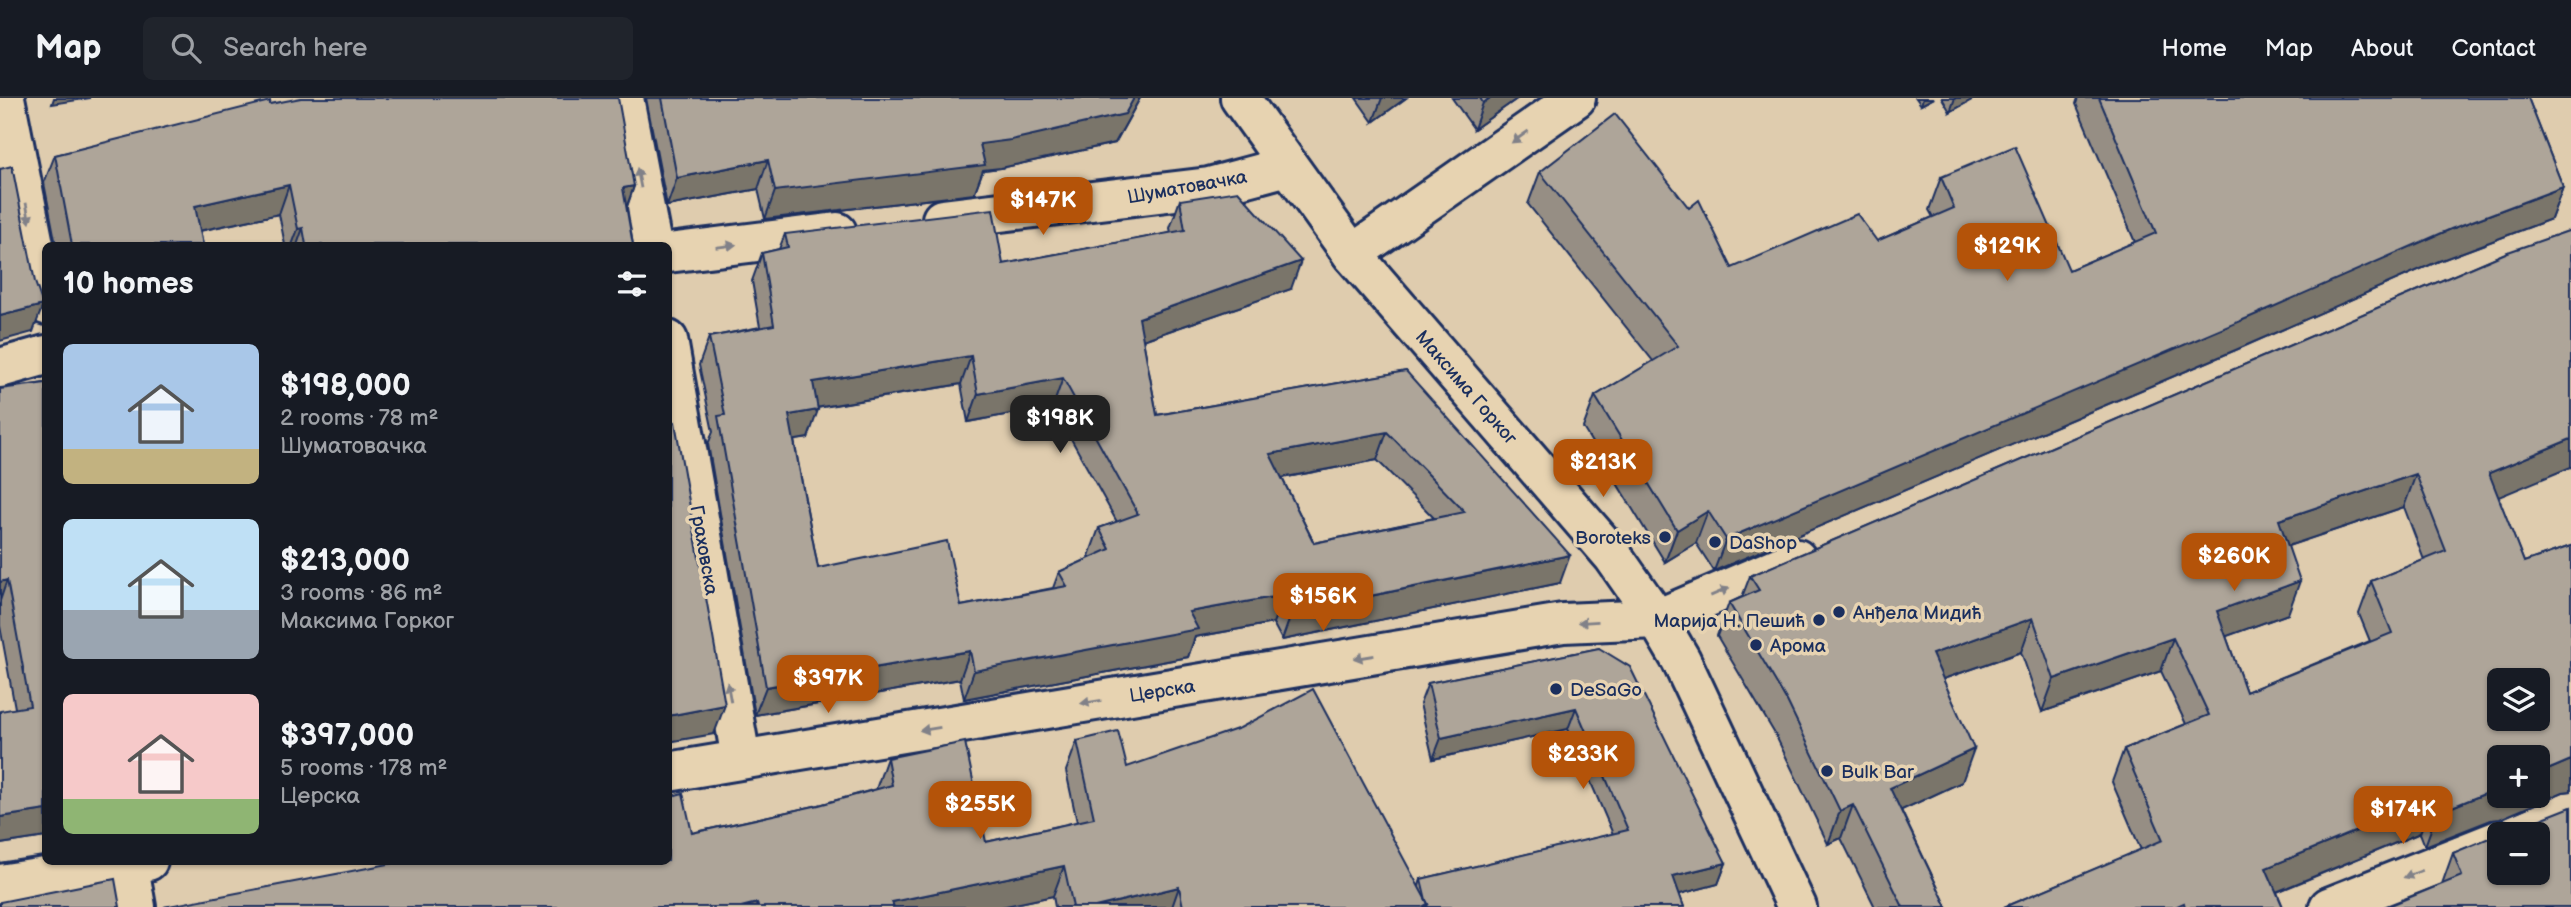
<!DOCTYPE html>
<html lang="en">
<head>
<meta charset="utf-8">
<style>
	:root { --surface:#171b24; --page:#20242c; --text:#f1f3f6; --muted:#9ea1a6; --line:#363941; --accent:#b45309 }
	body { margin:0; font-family:"Balsamiq Sans",sans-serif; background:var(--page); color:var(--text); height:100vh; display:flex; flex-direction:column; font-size:26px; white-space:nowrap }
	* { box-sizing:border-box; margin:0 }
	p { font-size:23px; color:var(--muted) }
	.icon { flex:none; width:38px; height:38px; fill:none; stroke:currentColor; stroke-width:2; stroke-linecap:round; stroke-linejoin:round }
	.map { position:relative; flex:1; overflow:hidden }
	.side { position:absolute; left:42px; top:144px; width:630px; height:623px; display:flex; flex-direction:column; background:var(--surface); border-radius:10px; box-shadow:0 2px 5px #0004 }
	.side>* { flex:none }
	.tools { position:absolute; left:2487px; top:570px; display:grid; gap:14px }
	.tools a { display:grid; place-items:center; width:63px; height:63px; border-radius:10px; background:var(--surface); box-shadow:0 2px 5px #0004; font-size:35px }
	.price { position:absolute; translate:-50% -60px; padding:0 16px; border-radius:14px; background:var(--accent); color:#fff; font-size:23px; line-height:46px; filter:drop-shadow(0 2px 4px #0008) }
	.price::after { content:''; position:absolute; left:50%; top:42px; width:21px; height:16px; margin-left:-10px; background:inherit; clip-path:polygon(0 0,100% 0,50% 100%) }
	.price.current { background:#222; color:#fff }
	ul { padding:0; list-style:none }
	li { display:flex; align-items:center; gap:21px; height:175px; padding:0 21px }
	li span { display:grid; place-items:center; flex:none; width:196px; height:140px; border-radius:10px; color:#555 }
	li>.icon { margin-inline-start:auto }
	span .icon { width:84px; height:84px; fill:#fffc; stroke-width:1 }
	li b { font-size:30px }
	h2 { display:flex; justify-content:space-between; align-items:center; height:84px; padding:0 21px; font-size:30px }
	header { display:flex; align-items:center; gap:42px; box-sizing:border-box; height:98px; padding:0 35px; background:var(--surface); border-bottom:2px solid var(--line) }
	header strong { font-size:33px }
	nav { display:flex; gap:38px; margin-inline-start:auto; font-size:24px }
	.search { width:490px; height:63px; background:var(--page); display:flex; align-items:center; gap:18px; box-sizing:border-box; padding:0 24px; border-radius:10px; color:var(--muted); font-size:26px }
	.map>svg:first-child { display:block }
</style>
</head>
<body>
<header>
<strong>Map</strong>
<div class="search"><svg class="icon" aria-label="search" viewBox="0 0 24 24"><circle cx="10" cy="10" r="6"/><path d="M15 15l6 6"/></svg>Search here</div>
<nav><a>Home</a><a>Map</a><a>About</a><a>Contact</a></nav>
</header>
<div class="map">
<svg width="2571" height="809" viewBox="0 0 2571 809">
	<rect width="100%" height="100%" fill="#dfccae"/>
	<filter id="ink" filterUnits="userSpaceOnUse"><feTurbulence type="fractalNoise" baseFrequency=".0143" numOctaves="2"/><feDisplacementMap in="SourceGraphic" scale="14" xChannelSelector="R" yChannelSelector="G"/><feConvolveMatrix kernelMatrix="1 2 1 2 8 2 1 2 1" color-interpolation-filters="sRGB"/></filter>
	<g filter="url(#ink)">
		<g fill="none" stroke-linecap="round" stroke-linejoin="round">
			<defs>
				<g id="minor">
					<polyline points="5,0 46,207"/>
					<polyline points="624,0 652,147"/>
					<polyline points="942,121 1209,89 1288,68"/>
					<polyline points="668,155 837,134"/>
					<polyline points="1352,156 1576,0"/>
					<polyline points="668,242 741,661"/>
					<polyline points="0,270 46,257"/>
					<polyline points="668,674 1563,525 1657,521 1797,461"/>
					<polyline points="128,763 136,809"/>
					<polyline points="0,786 148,763"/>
					<polyline points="2329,809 2499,742"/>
				</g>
				<polyline id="major" points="1240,0 1352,156 1613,458 1657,521 1681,562 1797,809"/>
			</defs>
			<use href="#minor" stroke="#1b2f5e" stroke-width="44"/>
			<use href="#major" stroke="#1b2f5e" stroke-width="44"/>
			<use href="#minor" stroke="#e7d3b1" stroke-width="38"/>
			<use href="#major" stroke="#e7d3b1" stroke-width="38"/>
		</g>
		<g fill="#968e84" stroke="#1b2f5e" stroke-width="2" fill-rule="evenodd">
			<polygon points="646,0 1140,0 1115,45 1001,70 983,72 974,96 765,121 758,91 667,108"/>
			<polygon points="1356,0 1406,0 1373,24"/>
			<polygon points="1452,0 1518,0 1474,31"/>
			<polygon points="1916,0 1934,0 1921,7"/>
			<polygon points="1942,0 1975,0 1950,14"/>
			<polygon points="2078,0 2528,0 2563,89 2551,121 2439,163 2238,251 1714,473 1696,445 1665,464 1583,330 1595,298 1653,263 1528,106 1540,74 1689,110 1732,170 1877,143 1933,119 1929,112 1941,79 2069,172 2135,144 2076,6"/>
			<polygon points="270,6 634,88 627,109 633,147 285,147 279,116 200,133 203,147 56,147 44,85 55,57"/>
			<path d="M1180,102L1291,191L1143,242L1157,317L1406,273L1560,485L1282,542L1273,525L1195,539L1188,559L964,601L960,581L755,617L708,346L713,334L699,267L709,239L760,229L752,183L762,155L779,151L785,136L1003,166L1171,135L1170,130ZM961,286L968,324L1053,308L1117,424L1099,430L1089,458L1090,460L1059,474L1053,490L961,508L818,470L794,342L808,340L817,310ZM1377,362L1434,420L1314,445L1282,380Z"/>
			<path d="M2508,154L2498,399L2524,464L2571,448V693L2563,694L2500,721L2491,722L2425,748L2420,735L2277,794L2283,809H2004L2141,752L2112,684L2124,651L2186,626L2161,573L2042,614L2021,554L1943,581L1962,684L1901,712L1947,809H1875L1841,740L1828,746L1775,636L1717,538L1729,505L1742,499L1750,478ZM2404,409L2424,462L2371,483L2359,516L2370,543L2246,594L2226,538L2288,516V448Z"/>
			<polygon points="46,285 46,739 0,746 15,610 0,528 0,291"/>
			<polygon points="1599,550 1726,765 1718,786 1679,796 1684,809 1055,809 1053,798 1001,809 164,809 692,735 819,707 876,691 887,660 986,744 1077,724 1066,673 1077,643 1127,669 1419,788 1421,781 1613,736 1568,631 1433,661 1420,606 1428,585"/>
			<polygon points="2533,724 2571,809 2442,786 2453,755"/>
		</g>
		<g fill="#7a746b" stroke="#1b2f5e" stroke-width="2">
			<polygon points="54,0 90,0 52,6"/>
			<polygon points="1134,0 1140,0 1115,45 1001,70 983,72 974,96 765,121 775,93"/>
			<polygon points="1382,0 1406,0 1373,24"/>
			<polygon points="1490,0 1518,0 1474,31 1483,5"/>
			<polygon points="1923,0 1934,0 1921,7"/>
			<polygon points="1955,0 1975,0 1950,14"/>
			<polygon points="768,62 758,91 667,108 677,80"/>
			<polygon points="289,87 279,116 184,136 195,108"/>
			<polygon points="634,88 624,116 623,90"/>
			<polygon points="2563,89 2551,121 2439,163 2238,251 1714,473 1726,441 2451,131"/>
			<polygon points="303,130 297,147 292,147 298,131"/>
			<polygon points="1301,163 1291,191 1128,247 1139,220"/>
			<polygon points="43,207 33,234 0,243 0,218"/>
			<polygon points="971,258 961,286 803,312 813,284"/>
			<polygon points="1063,280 1053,308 968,324 978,296"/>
			<polygon points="818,312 808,340 779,345 789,317"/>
			<polygon points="1387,334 1377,362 1260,384 1270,356"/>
			<polygon points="2571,341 2571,369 2477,408 2489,375"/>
			<polygon points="2416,376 2404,409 2267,455 2279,422"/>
			<polygon points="1708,413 1696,445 1665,464 1677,432"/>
			<polygon points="1570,457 1560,485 1282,542 1292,514"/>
			<polygon points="7,482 0,503 0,484"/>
			<polygon points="2300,483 2288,516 2205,546 2217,513"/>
			<polygon points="1284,497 1273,525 1195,539 1188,559 964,601 974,573 1189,514"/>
			<polygon points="2033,520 2021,554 1920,589 1932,556"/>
			<polygon points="2173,540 2161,573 2042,614 2054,581"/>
			<polygon points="970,553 960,581 755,617 766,589"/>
			<polygon points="725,607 714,636 668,644 668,618"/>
			<polygon points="1576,610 1568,631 1433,661 1441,640"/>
			<polygon points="1974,651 1962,684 1878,723 1890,690"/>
			<polygon points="2571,662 2571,693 2563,694 2500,721 2491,722 2425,748 2437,715 2499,690 2499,698 2538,698 2538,676"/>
			<polygon points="2432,702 2420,735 2254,803 2266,770"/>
			<polygon points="1853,707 1841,740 1828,746 1840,713"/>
			<polygon points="46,712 46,739 0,746 0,719"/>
			<polygon points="1726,765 1718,786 1665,800 1673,778"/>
			<polygon points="1064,768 1053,798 1001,809 890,809 892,804"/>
			<polygon points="1179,789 1172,809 1095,809"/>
			<polygon points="757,805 756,809 741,809"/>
		</g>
		<g fill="#aea599" stroke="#1b2f5e" stroke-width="2" fill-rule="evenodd">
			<polygon points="301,0 618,0 634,88 623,90 633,147 306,147 303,130 298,131 289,87 195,108 203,147 72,147 55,57 270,3 270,6"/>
			<polygon points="662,0 1134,0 1125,16 1011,42 980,46 985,67 775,93 768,62 677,80"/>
			<polygon points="1480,0 1490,0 1483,5"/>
			<polygon points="2099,0 2528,0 2563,89 2451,131 2250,219 1726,441 1708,413 1677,432 1595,298 1678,248 1540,74 1615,16 1689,110 1699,102 1732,170 1857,116 1877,143 1954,110 1941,79 2015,48 2069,172 2156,135"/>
			<polygon points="12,68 35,184 43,207 0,218 0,71"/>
			<path d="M1238,93L1301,163L1139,220L1157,317L1406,273L1570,457L1292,514L1284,497L1189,514L1198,531L974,573L970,553L766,589L718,318L725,317L709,239L774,227L762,155L788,149L785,136L993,111L1003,166L1185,132L1180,102ZM971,258L978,296L1063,280L1138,416L1099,430L1110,451L1059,474L1067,488L961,508L947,443L818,470L789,317L818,312L813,284ZM1387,334L1465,414L1314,445L1270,356Z"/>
			<path d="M2571,132V341L2489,375L2524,464L2571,448V662L2538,676V660H2499V690L2437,715L2432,702L2266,770L2283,809H2185L2184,805L2175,809H2004L2163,742L2124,651L2209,617L2173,540L2054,581L2033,520L1932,556L1974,651L1890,690L1947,809H1903L1853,707L1840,713L1787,603L1729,505L1759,492L1750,478L2508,154ZM2416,376L2446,453L2371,483L2392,535L2246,594L2217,513L2300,483L2279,422ZM2499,583H2538V621H2499Z"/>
			<polygon points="46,285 46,712 0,719 0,613 30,608 7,482 0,484 0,291"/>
			<polygon points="675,324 725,607 668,618 668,325"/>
			<polygon points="1599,550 1630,569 1726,765 1673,778 1684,809 1428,809 1427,806 1428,806 1426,802 1421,781 1628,732 1576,610 1441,640 1428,585"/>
			<polygon points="1313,591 1428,806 1422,809 1183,809 1179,789 1095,809 1073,809 1064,768 892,804 894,809 758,809 757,805 741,809 164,809 404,763 668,763 668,699 683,695 692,735 819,707 892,687 887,660 965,644 986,744 1094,720 1077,643 1118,633 1127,669 1240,630"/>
			<path d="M2571,709V809H2386L2462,778L2453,755L2525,725L2533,724ZM2499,737H2538V775H2499Z"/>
			<polygon points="115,781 120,809 0,809 0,804"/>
		</g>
		<defs><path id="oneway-solid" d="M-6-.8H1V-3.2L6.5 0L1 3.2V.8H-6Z" transform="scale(1.75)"/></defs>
		<g fill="#818188">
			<use href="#oneway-solid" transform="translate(1520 39) rotate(145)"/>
			<use href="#oneway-solid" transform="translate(639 80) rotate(-101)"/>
			<use href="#oneway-solid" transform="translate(28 115) rotate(79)"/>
			<use href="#oneway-solid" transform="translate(726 148) rotate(-7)"/>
			<use href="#oneway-solid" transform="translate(1720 494) rotate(-23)"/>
			<use href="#oneway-solid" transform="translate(1588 524) rotate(177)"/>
			<use href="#oneway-solid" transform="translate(1364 559) rotate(171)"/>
			<use href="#oneway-solid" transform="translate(729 594) rotate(-100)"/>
			<use href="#oneway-solid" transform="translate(1091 604) rotate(171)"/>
			<use href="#oneway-solid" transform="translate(930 631) rotate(171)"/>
			<use href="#oneway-solid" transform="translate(2413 776) rotate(159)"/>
		</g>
	</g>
	<g fill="#1b2f5e" stroke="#e7d3b1" stroke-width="2.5">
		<circle cx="1665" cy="439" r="7"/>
		<circle cx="1715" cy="444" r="7"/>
		<circle cx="1839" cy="514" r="7"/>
		<circle cx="1819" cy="522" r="7"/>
		<circle cx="1756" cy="547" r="7"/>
		<circle cx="1556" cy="591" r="7"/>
		<circle cx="1827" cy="673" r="7"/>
	</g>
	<g text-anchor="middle" stroke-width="7" stroke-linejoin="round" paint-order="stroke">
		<g font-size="19" fill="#1b2f5e" stroke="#e7d3b1">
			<text transform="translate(1187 88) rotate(-10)" y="7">Шуматовачка</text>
			<text transform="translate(1467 289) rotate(49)" y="7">Максима Горког</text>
			<text transform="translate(705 452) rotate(80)" y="7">Граховска</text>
			<text transform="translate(1162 592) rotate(-9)" y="7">Церска</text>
		</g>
		<g font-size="19" fill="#1b2f5e" stroke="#e7d3b1" text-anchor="start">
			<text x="1651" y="446" text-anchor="end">Boroteks</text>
			<text x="1729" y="451">DaShop</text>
			<text x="1853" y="521">Анђела Мидић</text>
			<text x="1805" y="529" text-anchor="end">Марија Н. Пешић</text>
			<text x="1770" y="554">Арома</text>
			<text x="1570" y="598">DeSaGo</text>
			<text x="1841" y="680">Bulk Bar</text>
		</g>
	</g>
</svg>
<div class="tools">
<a><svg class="icon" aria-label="layers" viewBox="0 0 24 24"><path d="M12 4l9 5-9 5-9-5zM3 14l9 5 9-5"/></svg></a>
<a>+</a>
<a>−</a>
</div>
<b class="price" style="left:1043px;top:139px">$147K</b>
<b class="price" style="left:2007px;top:185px">$129K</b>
<b class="price current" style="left:1060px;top:357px">$198K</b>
<b class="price" style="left:1603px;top:401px">$213K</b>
<b class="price" style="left:2234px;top:495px">$260K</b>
<b class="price" style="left:1323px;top:535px">$156K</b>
<b class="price" style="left:828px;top:617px">$397K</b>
<b class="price" style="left:1583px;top:693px">$233K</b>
<b class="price" style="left:980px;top:743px">$255K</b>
<b class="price" style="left:2403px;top:748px">$174K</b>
<section class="side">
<h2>10 homes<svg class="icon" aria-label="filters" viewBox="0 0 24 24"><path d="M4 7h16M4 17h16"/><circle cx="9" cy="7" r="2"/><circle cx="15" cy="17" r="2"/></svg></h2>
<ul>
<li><span style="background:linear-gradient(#a9c7e8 75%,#c2b280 0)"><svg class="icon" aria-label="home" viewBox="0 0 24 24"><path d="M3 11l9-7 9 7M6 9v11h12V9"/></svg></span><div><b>$198,000</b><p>2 rooms · 78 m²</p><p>Шуматовачка</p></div></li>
<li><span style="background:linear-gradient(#bfe0f5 65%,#9aa5b1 0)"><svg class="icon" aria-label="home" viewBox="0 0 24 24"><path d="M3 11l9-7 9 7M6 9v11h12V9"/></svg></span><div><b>$213,000</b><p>3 rooms · 86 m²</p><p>Максима Горког</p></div></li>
<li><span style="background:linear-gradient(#f6c9c9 75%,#8fb573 0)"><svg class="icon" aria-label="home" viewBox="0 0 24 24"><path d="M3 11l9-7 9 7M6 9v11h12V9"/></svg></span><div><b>$397,000</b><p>5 rooms · 178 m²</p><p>Церска</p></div></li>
</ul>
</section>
</div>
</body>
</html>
